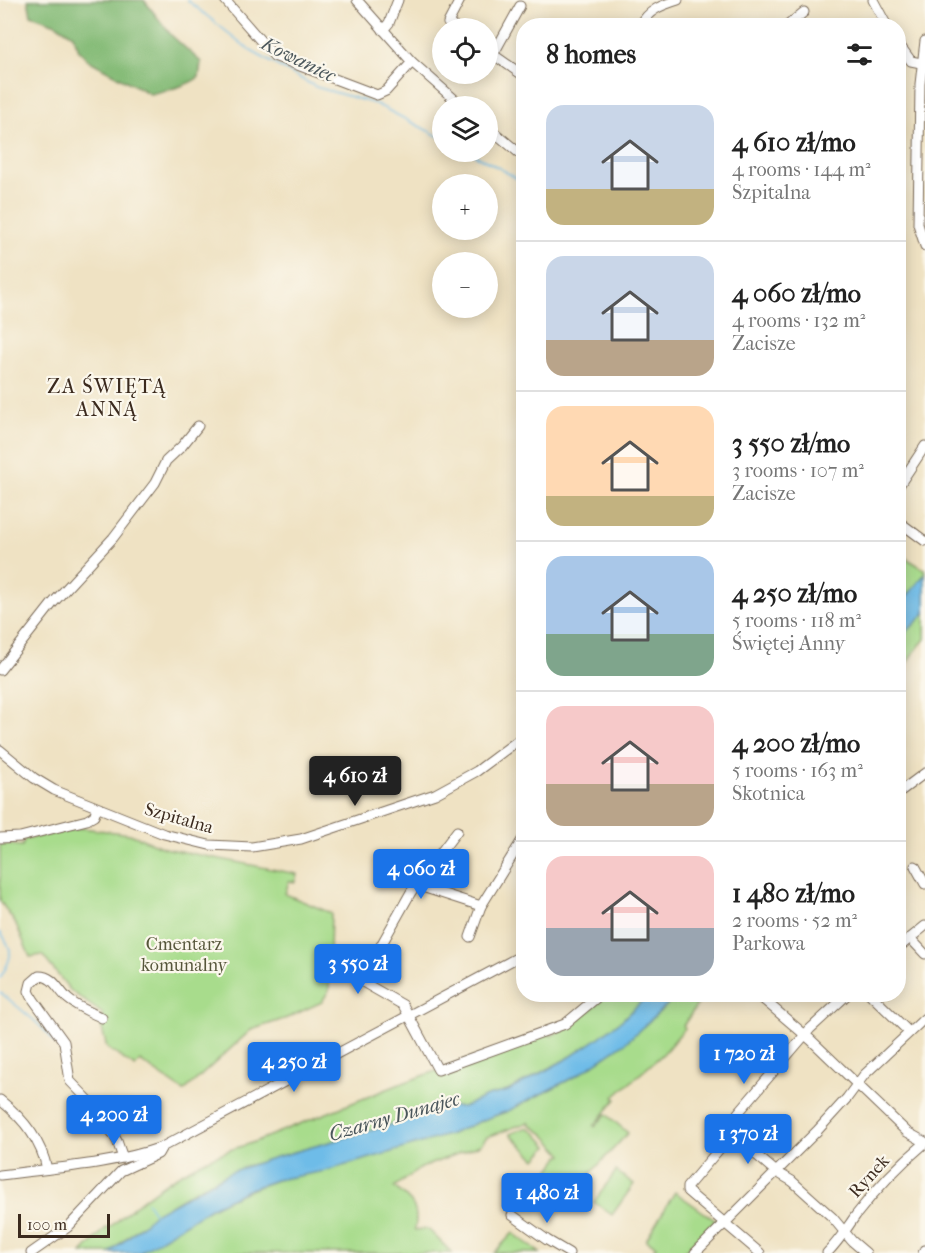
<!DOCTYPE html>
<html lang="en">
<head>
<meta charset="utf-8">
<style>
	:root { --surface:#fff; --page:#f2f2f2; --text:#222; --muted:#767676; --line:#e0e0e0; --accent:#1a73e8 }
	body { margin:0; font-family:"IM FELL French Canon",serif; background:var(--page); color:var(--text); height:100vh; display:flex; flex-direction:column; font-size:22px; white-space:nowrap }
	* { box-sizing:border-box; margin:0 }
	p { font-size:20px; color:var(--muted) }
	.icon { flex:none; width:33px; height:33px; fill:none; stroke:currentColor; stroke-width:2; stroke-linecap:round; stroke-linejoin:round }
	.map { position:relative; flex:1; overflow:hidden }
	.details { position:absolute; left:516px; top:18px; width:390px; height:984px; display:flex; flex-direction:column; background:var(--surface); border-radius:24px; box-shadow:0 3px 15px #0003 }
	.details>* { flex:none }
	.fabs { position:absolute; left:432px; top:18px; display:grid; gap:12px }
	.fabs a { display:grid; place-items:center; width:66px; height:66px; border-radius:50%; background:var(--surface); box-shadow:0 3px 15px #0003; font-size:30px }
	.scale { position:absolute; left:18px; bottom:15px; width:92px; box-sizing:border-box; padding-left:6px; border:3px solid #3b2a1e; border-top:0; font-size:16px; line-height:21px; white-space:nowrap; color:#3b2a1e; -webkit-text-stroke:4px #fbf7ec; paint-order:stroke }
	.price { position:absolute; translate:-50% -51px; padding:0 14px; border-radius:6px; background:var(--accent); color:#fff; font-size:20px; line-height:39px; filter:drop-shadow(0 2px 3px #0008) }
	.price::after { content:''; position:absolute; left:50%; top:36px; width:18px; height:14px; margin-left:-9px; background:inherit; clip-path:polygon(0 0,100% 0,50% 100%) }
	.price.active { background:#222; color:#fff }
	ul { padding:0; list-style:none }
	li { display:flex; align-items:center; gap:18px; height:150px; padding:0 30px }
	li+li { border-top:2px solid var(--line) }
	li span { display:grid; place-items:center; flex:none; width:168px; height:120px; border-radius:18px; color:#555 }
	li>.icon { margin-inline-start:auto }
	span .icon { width:72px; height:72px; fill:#fffc; stroke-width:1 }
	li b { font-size:26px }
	h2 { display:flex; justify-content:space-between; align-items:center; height:72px; padding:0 30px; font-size:26px }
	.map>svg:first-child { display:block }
</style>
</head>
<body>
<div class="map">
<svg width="925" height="1253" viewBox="0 0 925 1253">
	<rect width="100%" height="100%" fill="#fbf7ec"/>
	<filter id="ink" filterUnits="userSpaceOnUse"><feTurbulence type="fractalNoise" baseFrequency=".0167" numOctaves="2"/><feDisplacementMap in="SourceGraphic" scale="12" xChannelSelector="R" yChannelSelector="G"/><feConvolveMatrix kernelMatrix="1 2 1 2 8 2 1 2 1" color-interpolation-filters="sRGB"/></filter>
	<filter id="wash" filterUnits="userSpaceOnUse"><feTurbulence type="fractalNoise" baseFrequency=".008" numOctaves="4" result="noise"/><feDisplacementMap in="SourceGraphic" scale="24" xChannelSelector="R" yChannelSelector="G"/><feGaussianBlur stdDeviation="1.35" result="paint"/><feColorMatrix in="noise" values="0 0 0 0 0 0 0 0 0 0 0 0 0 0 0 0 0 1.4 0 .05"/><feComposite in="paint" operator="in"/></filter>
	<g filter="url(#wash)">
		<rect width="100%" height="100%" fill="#efe2c3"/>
		<g fill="#a8dc8c" stroke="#728355" stroke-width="1.5">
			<polygon points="898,553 924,569 925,574 899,605"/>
			<polygon points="925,613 925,639 912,655 899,679 898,640"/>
			<polygon points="82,828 130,834 164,848 297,874 295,882 289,881 285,894 331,913 329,990 322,1002 287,1018 251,1030 184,1091 140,1061 135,1067 107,1048 100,1021 104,1015 71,991 42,955 30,957 16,924 0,901 0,844 22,846 25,839"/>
			<path d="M607,995H649L622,1020L597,1039L570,1057L508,1091L487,1096L463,1107L438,1105L432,1111L390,1125L247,1166C196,1186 149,1215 110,1253H82L107,1227L109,1228C149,1192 195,1158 249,1144L400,1084L549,1031L551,1036L575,1023Z"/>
			<path d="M674,995H700L701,999L683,1026L685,1028L663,1054L614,1097L616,1099L594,1126L595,1127L606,1114L628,1133L577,1188L579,1190L583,1186L587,1190L581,1196L567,1185L547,1174L559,1157L563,1155L544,1134L530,1125L529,1122L487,1137L480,1145L421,1168L394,1187C412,1201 419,1206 415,1230L428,1229L452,1253H139C181,1222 227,1197 276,1180L451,1134L483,1120L508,1111L576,1076L625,1043L667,1005Z"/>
			<polygon points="527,1127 536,1133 548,1146 536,1159 510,1134"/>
			<polygon points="616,1171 634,1184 612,1215 594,1202"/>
			<polygon points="675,1192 716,1221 710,1225 683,1253 652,1253 656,1246 646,1240"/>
			<polygon points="513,1233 540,1253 494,1253"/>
		</g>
		<path fill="#86bc78" stroke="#60734b" stroke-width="1.5" d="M28,0H144L171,35L201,62L199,77C186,87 166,90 150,94L88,60L79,50L73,35L56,24L31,15Z"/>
		<g fill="#6ebce8" stroke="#547383" stroke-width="1.5">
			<polygon points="925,574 925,613 899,640 899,606"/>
			<polygon points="649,994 674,995 667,1005 625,1043 576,1076 508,1111 483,1120 451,1134 388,1153 325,1171 276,1180 250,1189 212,1207 139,1253 110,1253 156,1213 230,1172 269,1159 390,1125 432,1111 438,1105 463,1107 487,1096 508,1091 570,1057 597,1039 622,1020"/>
		</g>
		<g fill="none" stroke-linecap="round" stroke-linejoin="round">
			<g stroke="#6ebce8" stroke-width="1.5">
				<polyline points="187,0 251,51 316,87 376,104 442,138"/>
				<polyline points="469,152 501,169 524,183"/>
				<path d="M0,932C15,951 12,959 0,978"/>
				<polyline points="0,992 36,1022 49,1035 54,1043"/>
				<polyline points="147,1202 155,1214"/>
			</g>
		</g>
	</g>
	<g filter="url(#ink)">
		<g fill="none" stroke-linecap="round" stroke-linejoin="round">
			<defs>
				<g id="minor">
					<polyline points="225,0 274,56 377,95 386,91 412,62"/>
					<polyline points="357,0 412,62 462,106"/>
					<polyline points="873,0 887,26"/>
					<path d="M640,26C648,10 662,5 678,0"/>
					<polyline points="787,26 804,12"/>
					<polyline points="456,28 448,23 460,0"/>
					<polyline points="383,30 389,23 398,0"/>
					<polyline points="925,41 920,84 918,224 925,246"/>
					<polyline points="898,43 911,61 921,63"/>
					<polyline points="488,51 524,76"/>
					<polyline points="493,55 520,6"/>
					<polyline points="488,127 524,157"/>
					<polyline points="898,487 925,446"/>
					<polyline points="898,521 925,541"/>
					<polyline points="0,670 52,604 113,538 155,483 166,461 182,446 198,426"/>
					<polyline points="0,750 34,778 54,790 164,834 209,845 252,847 301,839 435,794 477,771 524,736"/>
					<polyline points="898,793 925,773"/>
					<polyline points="457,831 411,892 361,981 403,1005 438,1070 565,1024 601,994"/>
					<polyline points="0,838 20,837 87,820 94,816 97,808"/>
					<polyline points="915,866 925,884"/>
					<polyline points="416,885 481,906"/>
					<polyline points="470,937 481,906 524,837"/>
					<polyline points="910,938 925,954"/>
					<polyline points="898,948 925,926"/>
					<polyline points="757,994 811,1040 907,1132 925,1142"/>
					<polyline points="848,994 810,1029 738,1113 732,1123 732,1134 775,1171 792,1181 832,1217 852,1241 866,1253"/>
					<polyline points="870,994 909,1032"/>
					<path d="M102,1018C91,1012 77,1007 68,999C58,990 54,976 39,976L31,983L29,991L33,999L64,1042L70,1081L100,1112L117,1141L123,1158"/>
					<path d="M0,1100C23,1118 41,1140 47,1169"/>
					<polyline points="732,1134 687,1187 687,1191 760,1253"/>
					<path d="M0,1175C53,1168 111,1165 162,1147L524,954"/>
					<polyline points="512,1215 547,1240 569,1253"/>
					<polyline points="31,1253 68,1227 121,1171 158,1154 162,1147"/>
					<polyline points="695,1253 817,1131 847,1098 864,1075 925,1018"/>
					<path d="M827,1253C840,1240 846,1229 856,1215C876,1189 900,1164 925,1143"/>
					<polyline points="923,1253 925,1250"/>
				</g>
			</defs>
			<use href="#minor" stroke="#7a6a58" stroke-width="11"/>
			<use href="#minor" stroke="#fff" stroke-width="9"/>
		</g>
	</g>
	<g text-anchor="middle" stroke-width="4.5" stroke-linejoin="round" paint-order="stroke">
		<g font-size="18" fill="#3b2a1e" stroke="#fbf7ec">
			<text transform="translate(179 818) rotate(16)" y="6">Szpitalna</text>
			<text transform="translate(869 1176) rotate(-48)" y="6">Rynek</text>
		</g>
		<g font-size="18" fill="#56563a" stroke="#fbf7ec">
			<text x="184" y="950">Cmentarz<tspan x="184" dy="21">komunalny</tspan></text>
		</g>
		<g font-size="20" font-style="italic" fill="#4a565b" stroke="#fbf7ec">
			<text transform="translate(299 59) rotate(26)" y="7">Kowaniec</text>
			<text transform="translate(394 1116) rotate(-16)" y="7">Czarny Dunajec</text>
		</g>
		<g font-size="20" letter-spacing="1.5" fill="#3b2a1e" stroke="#fbf7ec">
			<text x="107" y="393">ZA ŚWIĘTĄ<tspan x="107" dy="23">ANNĄ</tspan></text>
		</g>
	</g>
</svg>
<div class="fabs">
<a><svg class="icon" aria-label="locate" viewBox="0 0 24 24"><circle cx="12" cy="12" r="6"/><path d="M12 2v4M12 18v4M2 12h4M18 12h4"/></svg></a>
<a><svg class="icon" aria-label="layers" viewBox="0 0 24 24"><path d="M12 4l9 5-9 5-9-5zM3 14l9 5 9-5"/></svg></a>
<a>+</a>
<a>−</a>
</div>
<div class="scale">100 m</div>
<b class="price active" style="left:355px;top:807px">4 610 zł</b>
<b class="price" style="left:421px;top:900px">4 060 zł</b>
<b class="price" style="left:358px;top:995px">3 550 zł</b>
<b class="price" style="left:744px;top:1085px">1 720 zł</b>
<b class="price" style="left:294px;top:1093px">4 250 zł</b>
<b class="price" style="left:114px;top:1146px">4 200 zł</b>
<b class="price" style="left:748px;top:1165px">1 370 zł</b>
<b class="price" style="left:547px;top:1224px">1 480 zł</b>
<section class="details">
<h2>8 homes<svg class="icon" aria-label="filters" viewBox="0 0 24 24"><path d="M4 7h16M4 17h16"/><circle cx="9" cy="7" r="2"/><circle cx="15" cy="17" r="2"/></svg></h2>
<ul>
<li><span style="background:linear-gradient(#c9d6e8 70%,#c2b280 0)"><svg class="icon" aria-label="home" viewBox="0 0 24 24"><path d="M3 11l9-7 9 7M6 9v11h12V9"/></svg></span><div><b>4 610 zł/mo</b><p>4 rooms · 144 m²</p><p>Szpitalna</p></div></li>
<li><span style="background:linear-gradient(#c9d6e8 70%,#b9a48a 0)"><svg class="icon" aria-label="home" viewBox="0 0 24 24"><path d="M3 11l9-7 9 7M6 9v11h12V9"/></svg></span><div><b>4 060 zł/mo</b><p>4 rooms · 132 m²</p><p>Zacisze</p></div></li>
<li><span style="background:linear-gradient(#ffd9b3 75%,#c2b280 0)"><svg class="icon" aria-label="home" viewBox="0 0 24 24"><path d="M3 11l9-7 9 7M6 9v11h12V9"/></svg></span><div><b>3 550 zł/mo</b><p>3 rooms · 107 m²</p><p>Zacisze</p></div></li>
<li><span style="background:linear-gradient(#a9c7e8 65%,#7fa58c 0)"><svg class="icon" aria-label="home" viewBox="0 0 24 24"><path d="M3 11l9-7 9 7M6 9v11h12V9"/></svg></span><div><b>4 250 zł/mo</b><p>5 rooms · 118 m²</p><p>Świętej Anny</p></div></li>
<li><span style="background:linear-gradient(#f6c9c9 65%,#b9a48a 0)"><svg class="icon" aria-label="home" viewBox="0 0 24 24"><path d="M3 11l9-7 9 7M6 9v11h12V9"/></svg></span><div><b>4 200 zł/mo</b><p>5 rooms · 163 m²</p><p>Skotnica</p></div></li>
<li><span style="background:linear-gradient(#f6c9c9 60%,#9aa5b1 0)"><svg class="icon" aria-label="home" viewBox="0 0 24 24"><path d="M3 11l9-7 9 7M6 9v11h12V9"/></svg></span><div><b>1 480 zł/mo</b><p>2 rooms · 52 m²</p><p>Parkowa</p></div></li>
</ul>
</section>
</div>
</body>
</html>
